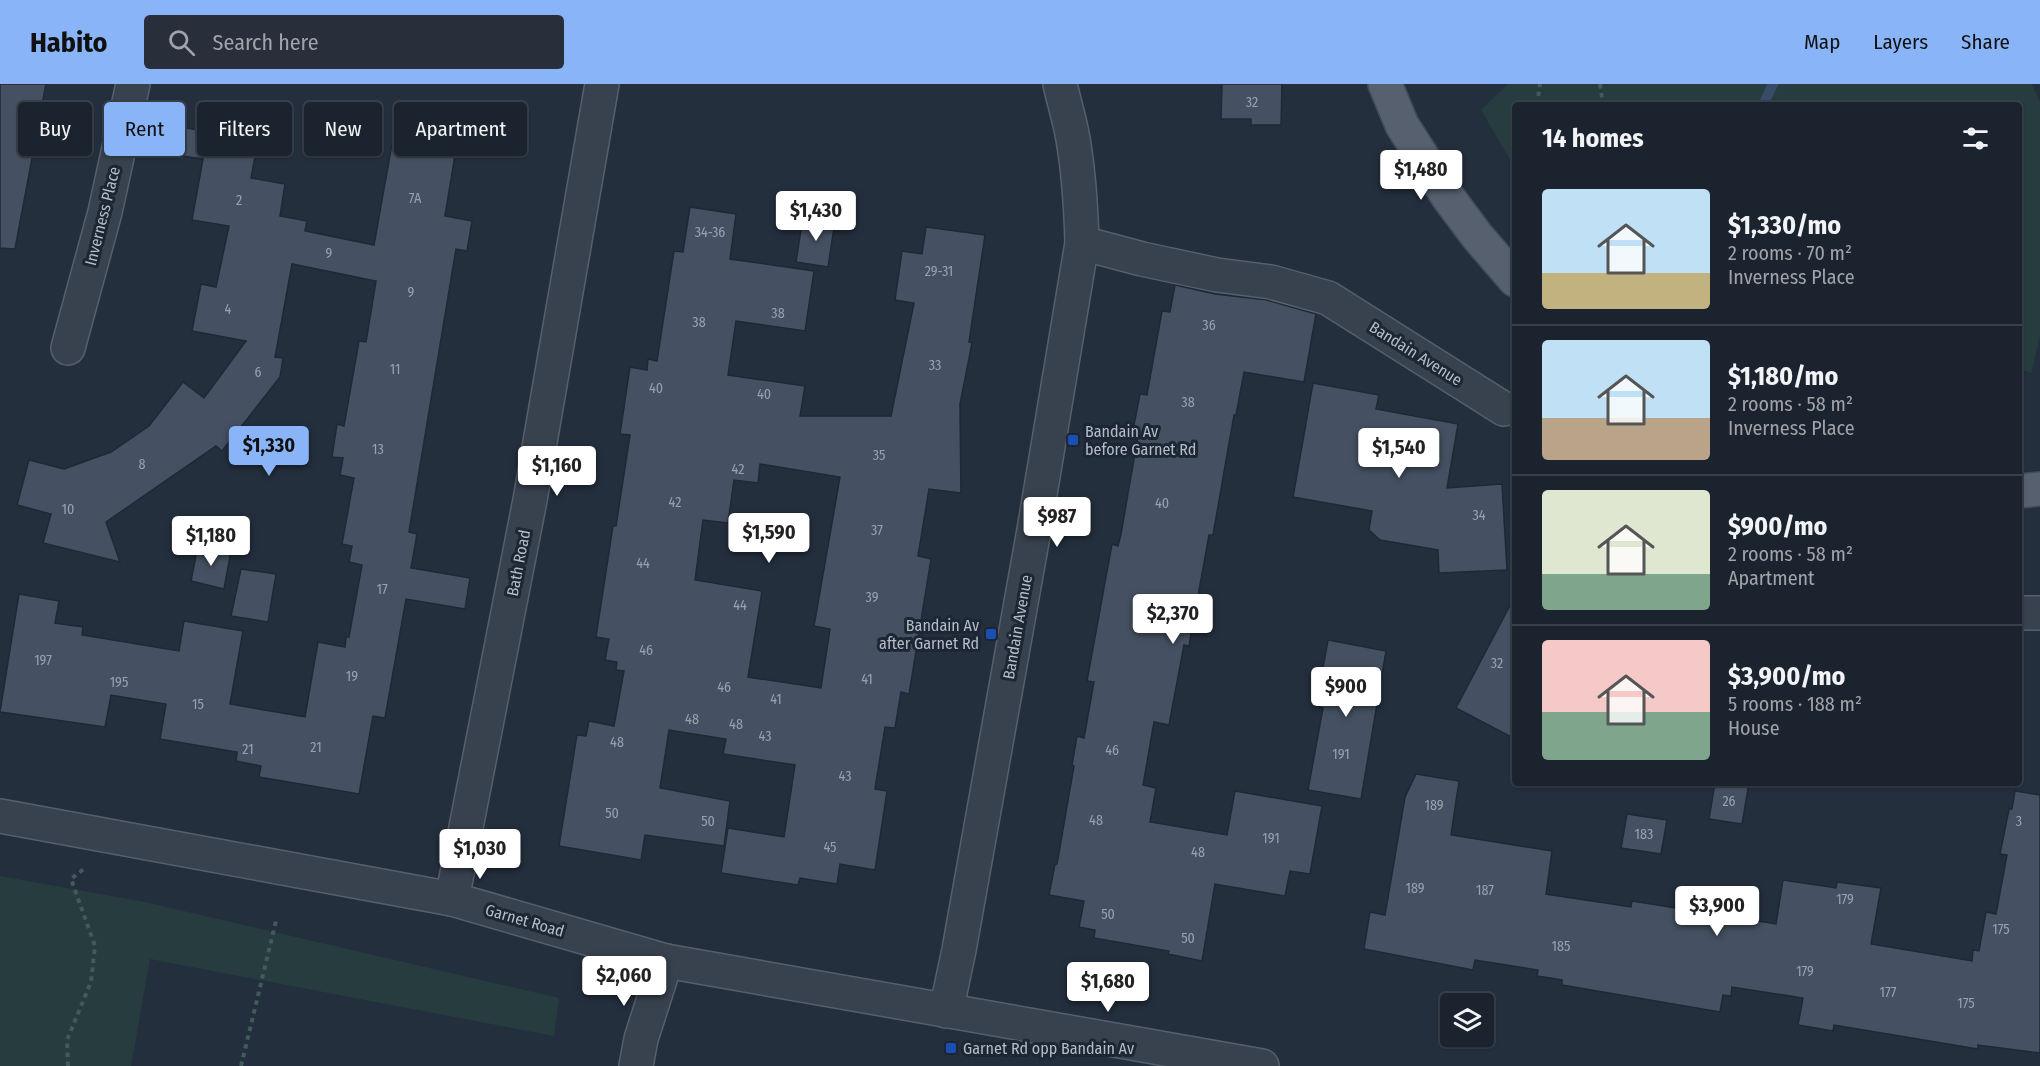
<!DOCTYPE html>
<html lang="en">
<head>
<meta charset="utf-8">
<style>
	:root { --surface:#1b232e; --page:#282f3a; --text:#f1f3f6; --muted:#a0a4aa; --line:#39404a; --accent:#8ab4f8 }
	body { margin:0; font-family:"Fira Sans Condensed",sans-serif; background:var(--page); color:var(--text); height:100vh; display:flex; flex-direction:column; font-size:22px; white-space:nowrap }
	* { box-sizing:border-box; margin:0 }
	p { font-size:20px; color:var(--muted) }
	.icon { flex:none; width:33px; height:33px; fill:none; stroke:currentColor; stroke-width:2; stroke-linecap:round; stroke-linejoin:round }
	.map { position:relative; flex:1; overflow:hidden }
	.drawer { position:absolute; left:1512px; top:18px; width:510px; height:684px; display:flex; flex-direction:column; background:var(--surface); border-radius:6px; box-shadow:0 2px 4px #0004,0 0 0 2px var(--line) }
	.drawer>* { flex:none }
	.hud { position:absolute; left:18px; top:18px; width:570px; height:54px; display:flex; gap:12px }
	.tools { position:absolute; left:1440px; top:909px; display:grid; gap:12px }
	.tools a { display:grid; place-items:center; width:54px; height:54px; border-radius:6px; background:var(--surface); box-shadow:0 2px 4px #0004,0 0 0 2px var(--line); font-size:30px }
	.price { position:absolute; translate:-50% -51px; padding:0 14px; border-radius:6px; background:#fff; color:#222; font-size:20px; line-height:39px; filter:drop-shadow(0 2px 3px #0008) }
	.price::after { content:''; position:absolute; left:50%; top:36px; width:18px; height:14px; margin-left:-9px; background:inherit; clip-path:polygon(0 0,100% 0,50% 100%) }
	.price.on { background:var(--accent); color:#111 }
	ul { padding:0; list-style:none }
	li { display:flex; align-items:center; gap:18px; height:150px; padding:0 30px }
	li+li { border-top:2px solid var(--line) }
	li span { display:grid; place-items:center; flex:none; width:168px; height:120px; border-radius:6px; color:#555 }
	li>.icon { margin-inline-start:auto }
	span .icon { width:72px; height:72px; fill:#fffc; stroke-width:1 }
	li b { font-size:26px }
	h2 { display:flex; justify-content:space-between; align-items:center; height:72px; padding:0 30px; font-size:26px }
	.chip { padding:0 21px; border-radius:6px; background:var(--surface); box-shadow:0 2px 4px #0004,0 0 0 2px var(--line); font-size:21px; line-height:54px }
	.chip.on { background:var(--accent); color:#111 }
	header { display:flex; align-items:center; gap:36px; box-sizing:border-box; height:84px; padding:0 30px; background:var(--accent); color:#111 }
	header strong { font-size:28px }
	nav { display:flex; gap:33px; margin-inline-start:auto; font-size:21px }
	.search { width:420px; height:54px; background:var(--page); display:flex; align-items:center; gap:15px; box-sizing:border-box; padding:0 21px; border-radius:6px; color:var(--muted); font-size:22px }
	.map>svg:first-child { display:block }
</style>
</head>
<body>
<header>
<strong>Habito</strong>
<div class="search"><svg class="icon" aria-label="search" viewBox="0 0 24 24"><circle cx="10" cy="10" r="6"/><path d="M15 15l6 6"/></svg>Search here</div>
<nav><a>Map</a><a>Layers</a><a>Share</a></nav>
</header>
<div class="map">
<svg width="2040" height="982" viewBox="0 0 2040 982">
	<rect width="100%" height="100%" fill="#242f3e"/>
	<g fill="#263c3f">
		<polygon points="1508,0 2032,0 2040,18 2040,252 2031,289 2019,285 2019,21 1515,21 1515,84 1481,26"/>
		<polygon points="0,792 145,818 559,914 554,952 150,875 131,982 0,982"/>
	</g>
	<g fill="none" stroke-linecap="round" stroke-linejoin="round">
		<polyline stroke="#394c67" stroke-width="10" points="1763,21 1773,0"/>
	</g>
	<g fill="#455162" stroke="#1f2835" stroke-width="1.5" fill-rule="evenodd">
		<polygon points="0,0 46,0 15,165 0,164"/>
		<polygon points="1222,0 1282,0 1281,41 1251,41 1251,35 1221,35"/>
		<polygon points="180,43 258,56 251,94 285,100 280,132 307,137 305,147 374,161 392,60 455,71 445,132 472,137 467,167 456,165 409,448 417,450 411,484 470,494 465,525 406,515 385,634 373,632 359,710 259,693 261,682 236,677 237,668 160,655 166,620 111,611 105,643 0,628 19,510 59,517 55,539 83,543 82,551 179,567 184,537 243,547 230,620 305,633 318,558 345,563 346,553 349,553 362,481 349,478 352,462 342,460 354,394 340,391 343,374 332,373 337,340 344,342 359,257 366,258 376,197 292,180 275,273 283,274 280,293 222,367 216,362 106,438 120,478 43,459 51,430 17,421 29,376 64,385 111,368 149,342 183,298 204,314 246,257 192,247 201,200 216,203 229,142 192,136 203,75 175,71"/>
		<path d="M690,123L736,130L730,175L814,187L805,247L736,237L728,291L805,302L800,332H891L914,219L895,216L902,167L922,170L926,143L985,151L969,258L972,259L960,320L961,409L929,405L918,472L931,475L909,610L901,608L895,644L885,643L875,705L887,707L875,786L840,780L837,800L800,794L798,801L721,789L728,744L784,753L795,681L723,670L726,655L669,646L660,704L730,717L724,762L645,751L641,776L559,762L577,651L586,652L589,637L614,642L624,587L616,586L617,578L605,576L609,555L596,553L613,442H616L630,351L620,350L630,283L647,286L648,275L657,277L674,167L683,168ZM760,380L840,393L814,542L830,545L821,604L748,593L762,507L695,496L703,436L728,439L734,396L758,399Z"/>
		<polygon points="803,133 835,137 828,183 796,178"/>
		<polygon points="1175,201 1215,210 1267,216 1316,230 1304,298 1244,288 1236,331 1234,331 1213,451 1209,451 1189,562 1184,561 1169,641 1154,638 1143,701 1156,704 1150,738 1227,751 1235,707 1322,722 1310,790 1290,787 1285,812 1215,800 1202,877 1168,870 1169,867 1094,854 1095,846 1079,843 1084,817 1049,811 1055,780 1057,780 1074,682 1072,681 1077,652 1084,654 1094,598 1087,597 1112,460 1118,462 1121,450 1138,352 1132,351 1140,310 1147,311 1162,227 1170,228"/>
		<polygon points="1313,299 1379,311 1376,325 1458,340 1447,404 1502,400 1507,486 1439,489 1438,466 1380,456 1369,446 1372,427 1293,413"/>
		<polygon points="198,461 231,467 224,505 191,497"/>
		<polygon points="241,485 276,490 268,538 231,532"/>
		<polygon points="1515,512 1515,655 1456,624"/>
		<polygon points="1328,556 1386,567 1361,715 1308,706 1323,624 1316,622"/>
		<polygon points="1416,690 1459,697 1451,751 1552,767 1546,810 1631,823 1632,817 1776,840 1783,796 1836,804 1837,798 1881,804 1871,860 1972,877 1973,866 1979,867 1986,828 1996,830 2007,771 2000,770 2009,725 2012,725 2015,707 2040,711 2040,969 1978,961 1978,965 1834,941 1833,947 1798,941 1803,914 1732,903 1731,912 1723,911 1720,928 1562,901 1562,896 1537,892 1538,886 1475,876 1473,886 1364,865 1370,828 1385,831 1405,713"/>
		<polygon points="1715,699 1749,699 1742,740 1709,735"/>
		<polygon points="1627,730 1667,736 1661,770 1621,764"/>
	</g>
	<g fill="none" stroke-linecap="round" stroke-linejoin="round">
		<defs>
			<g id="minor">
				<polyline points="1082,159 1142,175 1217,191 1271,198 1328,214 1504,325"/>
				<polyline points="68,264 105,128 133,0"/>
				<polyline points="2019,529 2040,529"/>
				<polyline points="0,732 452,815 666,877 1262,982"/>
				<polyline points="452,815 530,416 602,0"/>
				<path d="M946,927L959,866L1034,446L1082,159C1081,124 1079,90 1073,55C1070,37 1064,18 1060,0"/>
				<polyline points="636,982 641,955 666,877"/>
			</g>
			<g id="major">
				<polyline points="1385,0 1402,41 1448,113 1477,152 1515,196"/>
				<polyline points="2019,407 2040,405"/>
			</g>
		</defs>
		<use href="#minor" stroke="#565f6c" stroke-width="36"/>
		<use href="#major" stroke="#414a57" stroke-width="36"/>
		<g stroke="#44595c" stroke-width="4" stroke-dasharray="4.5 4.5" stroke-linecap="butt">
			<polyline points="1600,0 1603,21"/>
			<polyline points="1537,21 1540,0"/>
			<polyline points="68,982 67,956 91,898 95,862 71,795 85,784"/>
			<polyline points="241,982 276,837"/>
		</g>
		<use href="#minor" stroke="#38414e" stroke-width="33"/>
		<use href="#major" stroke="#56606e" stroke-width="33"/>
	</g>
	<g fill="#1a4fb4" stroke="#1d2633" stroke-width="2">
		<rect x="1067" y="350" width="12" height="12" rx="3"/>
		<rect x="985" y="544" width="12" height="12" rx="3"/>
		<rect x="945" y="958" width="12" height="12" rx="3"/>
	</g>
	<g text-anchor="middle" stroke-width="6" stroke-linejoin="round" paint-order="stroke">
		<g font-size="14" fill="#98a1af">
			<text x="1252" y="23">32</text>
			<text x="415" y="119">7A</text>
			<text x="239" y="121">2</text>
			<text x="710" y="153">34-36</text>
			<text x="329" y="174">9</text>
			<text x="939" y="192">29-31</text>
			<text x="411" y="213">9</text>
			<text x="228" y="230">4</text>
			<text x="778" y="234">38</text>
			<text x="699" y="243">38</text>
			<text x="1209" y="246">36</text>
			<text x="935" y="286">33</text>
			<text x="395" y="290">11</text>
			<text x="258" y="293">6</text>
			<text x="656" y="309">40</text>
			<text x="764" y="315">40</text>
			<text x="1188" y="323">38</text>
			<text x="378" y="370">13</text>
			<text x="879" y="376">35</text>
			<text x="142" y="385">8</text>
			<text x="738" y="390">42</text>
			<text x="675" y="423">42</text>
			<text x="1162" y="424">40</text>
			<text x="68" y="430">10</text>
			<text x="1479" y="436">34</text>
			<text x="877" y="451">37</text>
			<text x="643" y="484">44</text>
			<text x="382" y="510">17</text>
			<text x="872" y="518">39</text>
			<text x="740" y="526">44</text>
			<text x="646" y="571">46</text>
			<text x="43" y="581">197</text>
			<text x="1497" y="584">32</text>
			<text x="352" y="597">19</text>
			<text x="867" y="600">41</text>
			<text x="119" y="603">195</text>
			<text x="724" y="608">46</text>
			<text x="776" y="620">41</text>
			<text x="198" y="625">15</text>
			<text x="692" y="640">48</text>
			<text x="736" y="645">48</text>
			<text x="765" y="657">43</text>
			<text x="617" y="663">48</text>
			<text x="316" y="668">21</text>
			<text x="248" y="670">21</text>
			<text x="1112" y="671">46</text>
			<text x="1341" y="675">191</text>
			<text x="845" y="697">43</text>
			<text x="1729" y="722">26</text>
			<text x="1434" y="726">189</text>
			<text x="612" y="734">50</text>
			<text x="1096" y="741">48</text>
			<text x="708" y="742">50</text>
			<text x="2019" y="742">3</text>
			<text x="1644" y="755">183</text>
			<text x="1271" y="759">191</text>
			<text x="830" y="768">45</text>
			<text x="1198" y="773">48</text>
			<text x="1415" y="809">189</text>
			<text x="1485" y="811">187</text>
			<text x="1845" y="820">179</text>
			<text x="1108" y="835">50</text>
			<text x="2001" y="850">175</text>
			<text x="1188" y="859">50</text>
			<text x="1561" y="867">185</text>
			<text x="1805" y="892">179</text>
			<text x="1888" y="913">177</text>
			<text x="1966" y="924">175</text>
		</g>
		<g font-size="16" fill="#b4bcc9" stroke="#1d2633">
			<text transform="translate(102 132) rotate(-76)" y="6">Inverness Place</text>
			<text transform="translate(1416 269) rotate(32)" y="6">Bandain Avenue</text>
			<text transform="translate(518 479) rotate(-79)" y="6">Bath Road</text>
			<text transform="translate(1017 543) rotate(-80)" y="6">Bandain Avenue</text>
			<text transform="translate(525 836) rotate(16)" y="6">Garnet Road</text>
		</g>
		<g font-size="16" fill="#b4bcc9" stroke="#1d2633" text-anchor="start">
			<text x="1085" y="353">Bandain Av<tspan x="1085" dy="18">before Garnet Rd</tspan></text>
			<text x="979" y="547" text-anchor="end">Bandain Av<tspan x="979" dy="18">after Garnet Rd</tspan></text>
			<text x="963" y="970">Garnet Rd opp Bandain Av</text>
		</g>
	</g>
</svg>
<div class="tools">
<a><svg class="icon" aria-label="layers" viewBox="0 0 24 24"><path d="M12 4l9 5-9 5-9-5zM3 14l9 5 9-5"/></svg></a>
</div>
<b class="price" style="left:1421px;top:117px">$1,480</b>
<b class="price" style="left:816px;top:158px">$1,430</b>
<b class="price on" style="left:269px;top:393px">$1,330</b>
<b class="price" style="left:1399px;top:395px">$1,540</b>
<b class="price" style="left:557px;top:413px">$1,160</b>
<b class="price" style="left:1057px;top:464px">$987</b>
<b class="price" style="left:769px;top:480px">$1,590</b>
<b class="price" style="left:211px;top:483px">$1,180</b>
<b class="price" style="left:1173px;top:561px">$2,370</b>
<b class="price" style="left:1346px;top:634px">$900</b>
<b class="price" style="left:480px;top:796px">$1,030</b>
<b class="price" style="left:1717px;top:853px">$3,900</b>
<b class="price" style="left:624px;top:923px">$2,060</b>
<b class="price" style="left:1108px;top:929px">$1,680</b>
<div class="hud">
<a class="chip">Buy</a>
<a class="chip on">Rent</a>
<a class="chip">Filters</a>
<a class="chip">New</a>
<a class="chip">Apartment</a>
</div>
<section class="drawer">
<h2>14 homes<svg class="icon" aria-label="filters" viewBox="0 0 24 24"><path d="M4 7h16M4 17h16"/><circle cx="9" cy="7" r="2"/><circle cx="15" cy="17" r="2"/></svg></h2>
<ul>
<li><span style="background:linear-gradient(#bfe0f5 70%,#c2b280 0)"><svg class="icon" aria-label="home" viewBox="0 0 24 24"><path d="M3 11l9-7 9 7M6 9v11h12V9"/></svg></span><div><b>$1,330/mo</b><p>2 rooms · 70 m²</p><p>Inverness Place</p></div></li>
<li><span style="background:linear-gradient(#bfe0f5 65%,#b9a48a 0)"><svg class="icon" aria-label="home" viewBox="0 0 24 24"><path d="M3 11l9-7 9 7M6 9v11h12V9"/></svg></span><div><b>$1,180/mo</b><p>2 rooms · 58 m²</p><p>Inverness Place</p></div></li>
<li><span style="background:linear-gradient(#dfe7d0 70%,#7fa58c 0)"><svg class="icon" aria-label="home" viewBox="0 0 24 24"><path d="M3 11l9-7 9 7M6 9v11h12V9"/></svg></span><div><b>$900/mo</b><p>2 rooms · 58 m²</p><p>Apartment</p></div></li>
<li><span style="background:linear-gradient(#f6c9c9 60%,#7fa58c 0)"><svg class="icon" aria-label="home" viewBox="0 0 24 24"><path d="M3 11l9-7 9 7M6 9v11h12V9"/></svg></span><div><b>$3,900/mo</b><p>5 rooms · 188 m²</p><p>House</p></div></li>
</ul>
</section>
</div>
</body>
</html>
